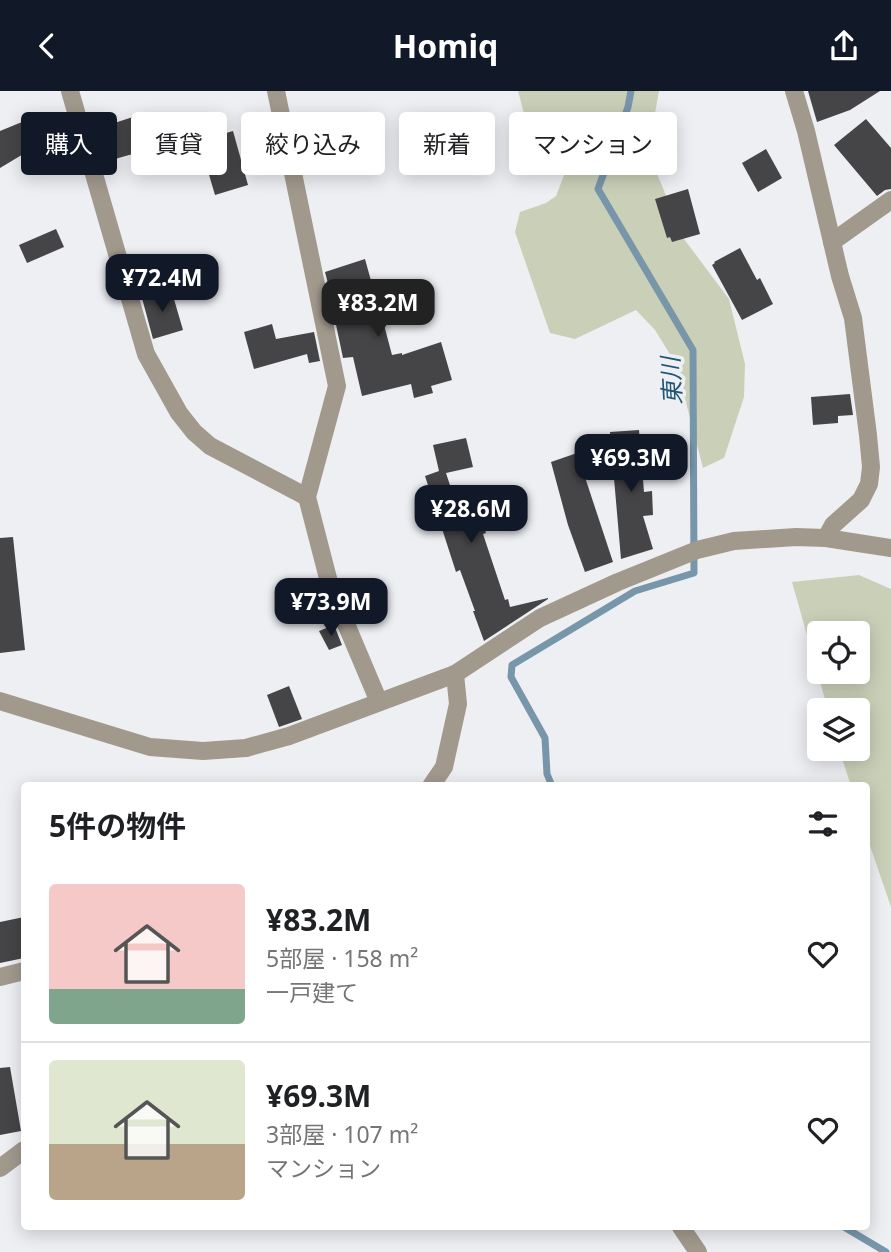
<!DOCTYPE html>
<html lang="ja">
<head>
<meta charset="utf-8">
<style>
	:root { --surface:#fff; --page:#f2f2f2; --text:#202124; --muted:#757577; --line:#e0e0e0; --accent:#111827 }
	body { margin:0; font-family:"Noto Sans","Noto Sans JP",sans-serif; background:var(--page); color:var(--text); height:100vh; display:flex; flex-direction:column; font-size:26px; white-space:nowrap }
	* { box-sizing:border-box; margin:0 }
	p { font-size:23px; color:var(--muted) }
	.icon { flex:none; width:38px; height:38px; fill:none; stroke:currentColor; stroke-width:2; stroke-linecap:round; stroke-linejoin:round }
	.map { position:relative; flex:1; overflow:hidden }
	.side { position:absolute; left:21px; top:691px; width:849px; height:448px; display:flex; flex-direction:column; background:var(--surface); border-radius:7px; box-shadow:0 4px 18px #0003 }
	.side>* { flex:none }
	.guide { position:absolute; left:21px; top:21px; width:850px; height:63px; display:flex; gap:14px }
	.controls { position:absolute; left:807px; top:530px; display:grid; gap:14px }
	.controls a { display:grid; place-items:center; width:63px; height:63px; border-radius:7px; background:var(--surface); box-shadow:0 4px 18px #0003; font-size:35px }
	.price { position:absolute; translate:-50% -60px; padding:0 16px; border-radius:14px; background:var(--accent); color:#fff; font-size:23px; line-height:46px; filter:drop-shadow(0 2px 4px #0008) }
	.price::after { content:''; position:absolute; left:50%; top:42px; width:21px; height:16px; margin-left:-10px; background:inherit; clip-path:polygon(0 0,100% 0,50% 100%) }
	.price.selected { background:#222; color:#fff }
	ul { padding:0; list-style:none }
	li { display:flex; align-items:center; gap:21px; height:175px; padding:0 28px }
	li+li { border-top:2px solid var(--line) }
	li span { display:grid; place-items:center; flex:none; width:196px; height:140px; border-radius:7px; color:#555 }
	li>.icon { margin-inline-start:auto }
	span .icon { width:84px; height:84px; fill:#fffc; stroke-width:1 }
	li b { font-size:30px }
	h2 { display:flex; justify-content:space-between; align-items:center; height:84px; padding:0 28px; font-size:30px }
	.tag { padding:0 24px; border-radius:7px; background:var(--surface); box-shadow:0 4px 18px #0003; font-size:24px; line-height:63px }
	.tag.selected { background:var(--accent); color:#fff }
	header { display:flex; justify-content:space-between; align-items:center; height:91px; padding:0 28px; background:var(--accent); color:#fff; font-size:32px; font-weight:700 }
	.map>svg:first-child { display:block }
</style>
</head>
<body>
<header><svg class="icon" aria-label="back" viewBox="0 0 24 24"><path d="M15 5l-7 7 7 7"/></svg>Homiq<svg class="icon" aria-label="share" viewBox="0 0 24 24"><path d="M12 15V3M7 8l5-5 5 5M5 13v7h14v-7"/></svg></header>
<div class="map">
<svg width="891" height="1161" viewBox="0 0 891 1161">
	<rect width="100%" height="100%" fill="#eeeff3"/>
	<g fill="#cad0b8" fill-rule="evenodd">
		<polygon points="518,0 659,0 648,61 684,148 729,208 745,273 744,306 724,367 703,377 676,273 655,239 636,219 575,248 550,242 515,141 520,121 546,112 556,105 575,56 534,60"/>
		<path d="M859,484L891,498V816L866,743V695H851L839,658H858V620L828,619L792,491ZM819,542H858V581H819Z"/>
	</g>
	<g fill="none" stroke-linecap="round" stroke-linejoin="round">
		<g stroke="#7896aa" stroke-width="7">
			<polyline points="552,695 547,683 545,647 511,586 512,574 635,500 694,482 693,259 598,98 628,16 631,0"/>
			<polyline points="844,1136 886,1161"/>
		</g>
	</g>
	<g fill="#454447">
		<polygon points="808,0 880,0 850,19 817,31"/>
		<polygon points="44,22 52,43 38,48 40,53 0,77 0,40"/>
		<polygon points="133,26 143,60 115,68 105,35"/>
		<polygon points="866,28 891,57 891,98 885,99 877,105 834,54"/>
		<polygon points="233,40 248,94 215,104 199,50"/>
		<polygon points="766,58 782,87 758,101 742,72"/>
		<polygon points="688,98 700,143 672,151 670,146 667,147 655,108"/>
		<polygon points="56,138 64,156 27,172 19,154"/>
		<polygon points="740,157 757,189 760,187 773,213 742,229 712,174 715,172 714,171"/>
		<polygon points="365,168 378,215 379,215 392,264 402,262 402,264 441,251 452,289 431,295 433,302 414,307 411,293 362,305 353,266 343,267 334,224 336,223 325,181"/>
		<polygon points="171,198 183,239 153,248 142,207"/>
		<polygon points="272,233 276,248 314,241 320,270 309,272 307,263 254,278 244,241"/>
		<polygon points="850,303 853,324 838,325 838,332 813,334 811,306"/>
		<polygon points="639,339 644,401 652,400 653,424 643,425 653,458 621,468 610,341"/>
		<polygon points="466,347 473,376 446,382 460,425 478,419 486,442 483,443 505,509 508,508 510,516 548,507 548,508 484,550 473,520 475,520 460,479 456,481 425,385 439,380 433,354"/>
		<polygon points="577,362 613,471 585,481 568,434 551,371"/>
		<polygon points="13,446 25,559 0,562 0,447"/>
		<polygon points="334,534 342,554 329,559 319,540"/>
		<polygon points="289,595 302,628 279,636 267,604"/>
		<polygon points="24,826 24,867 0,872 0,831"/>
		<polygon points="10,976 21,1040 0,1044 0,977"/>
	</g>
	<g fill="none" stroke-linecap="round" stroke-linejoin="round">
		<g stroke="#a2998d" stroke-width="18">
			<polyline points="70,0 146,263 179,322 194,341 210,355 307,406"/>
			<polyline points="276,0 337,295 307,406 330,495 379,611"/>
			<polyline points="794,0 806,40 840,185 853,227 868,344 871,376 869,393 861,409 833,434 826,447"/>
			<polyline points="832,151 891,109"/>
			<polyline points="0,610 150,656 203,660 246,657 289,645 455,583 540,527 618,491 697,459 734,450 796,446 826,447 891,457"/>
			<polyline points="431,695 444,676 458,613 455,583"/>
			<polyline points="0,886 24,880"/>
			<polyline points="0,1077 24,1059"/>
			<polyline points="681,1136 698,1161"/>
		</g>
	</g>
	<g text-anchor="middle" stroke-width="7" stroke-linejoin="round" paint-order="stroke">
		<g font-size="24" font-style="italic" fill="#1f5674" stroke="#eeeff3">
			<text transform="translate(672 290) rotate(-93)" y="8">東川</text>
		</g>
	</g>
</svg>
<div class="controls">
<a><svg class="icon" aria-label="locate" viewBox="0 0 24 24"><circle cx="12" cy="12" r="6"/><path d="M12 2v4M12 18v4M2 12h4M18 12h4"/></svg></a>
<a><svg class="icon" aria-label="layers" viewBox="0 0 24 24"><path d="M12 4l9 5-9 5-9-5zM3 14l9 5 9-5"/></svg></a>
</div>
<b class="price" style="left:162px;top:223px">¥72.4M</b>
<b class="price selected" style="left:378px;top:248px">¥83.2M</b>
<b class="price" style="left:631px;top:403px">¥69.3M</b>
<b class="price" style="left:471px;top:454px">¥28.6M</b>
<b class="price" style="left:331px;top:547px">¥73.9M</b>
<div class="guide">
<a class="tag selected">購入</a>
<a class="tag">賃貸</a>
<a class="tag">絞り込み</a>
<a class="tag">新着</a>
<a class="tag">マンション</a>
</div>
<section class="side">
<h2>5件の物件<svg class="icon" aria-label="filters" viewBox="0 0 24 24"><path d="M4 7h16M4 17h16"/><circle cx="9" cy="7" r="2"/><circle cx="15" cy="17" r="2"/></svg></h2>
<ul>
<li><span style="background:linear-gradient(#f6c9c9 75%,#7fa58c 0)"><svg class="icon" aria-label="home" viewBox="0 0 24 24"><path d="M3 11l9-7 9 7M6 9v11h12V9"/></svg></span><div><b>¥83.2M</b><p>5部屋 · 158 m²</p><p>一戸建て</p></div><svg class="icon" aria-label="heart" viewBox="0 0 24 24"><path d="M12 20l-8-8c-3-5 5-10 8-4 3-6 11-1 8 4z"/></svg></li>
<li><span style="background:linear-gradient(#dfe7d0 60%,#b9a48a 0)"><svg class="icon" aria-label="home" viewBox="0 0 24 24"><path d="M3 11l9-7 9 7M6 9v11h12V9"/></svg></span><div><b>¥69.3M</b><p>3部屋 · 107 m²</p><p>マンション</p></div><svg class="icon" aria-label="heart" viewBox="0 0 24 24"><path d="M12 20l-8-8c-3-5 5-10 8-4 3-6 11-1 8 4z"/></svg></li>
</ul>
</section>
</div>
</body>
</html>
